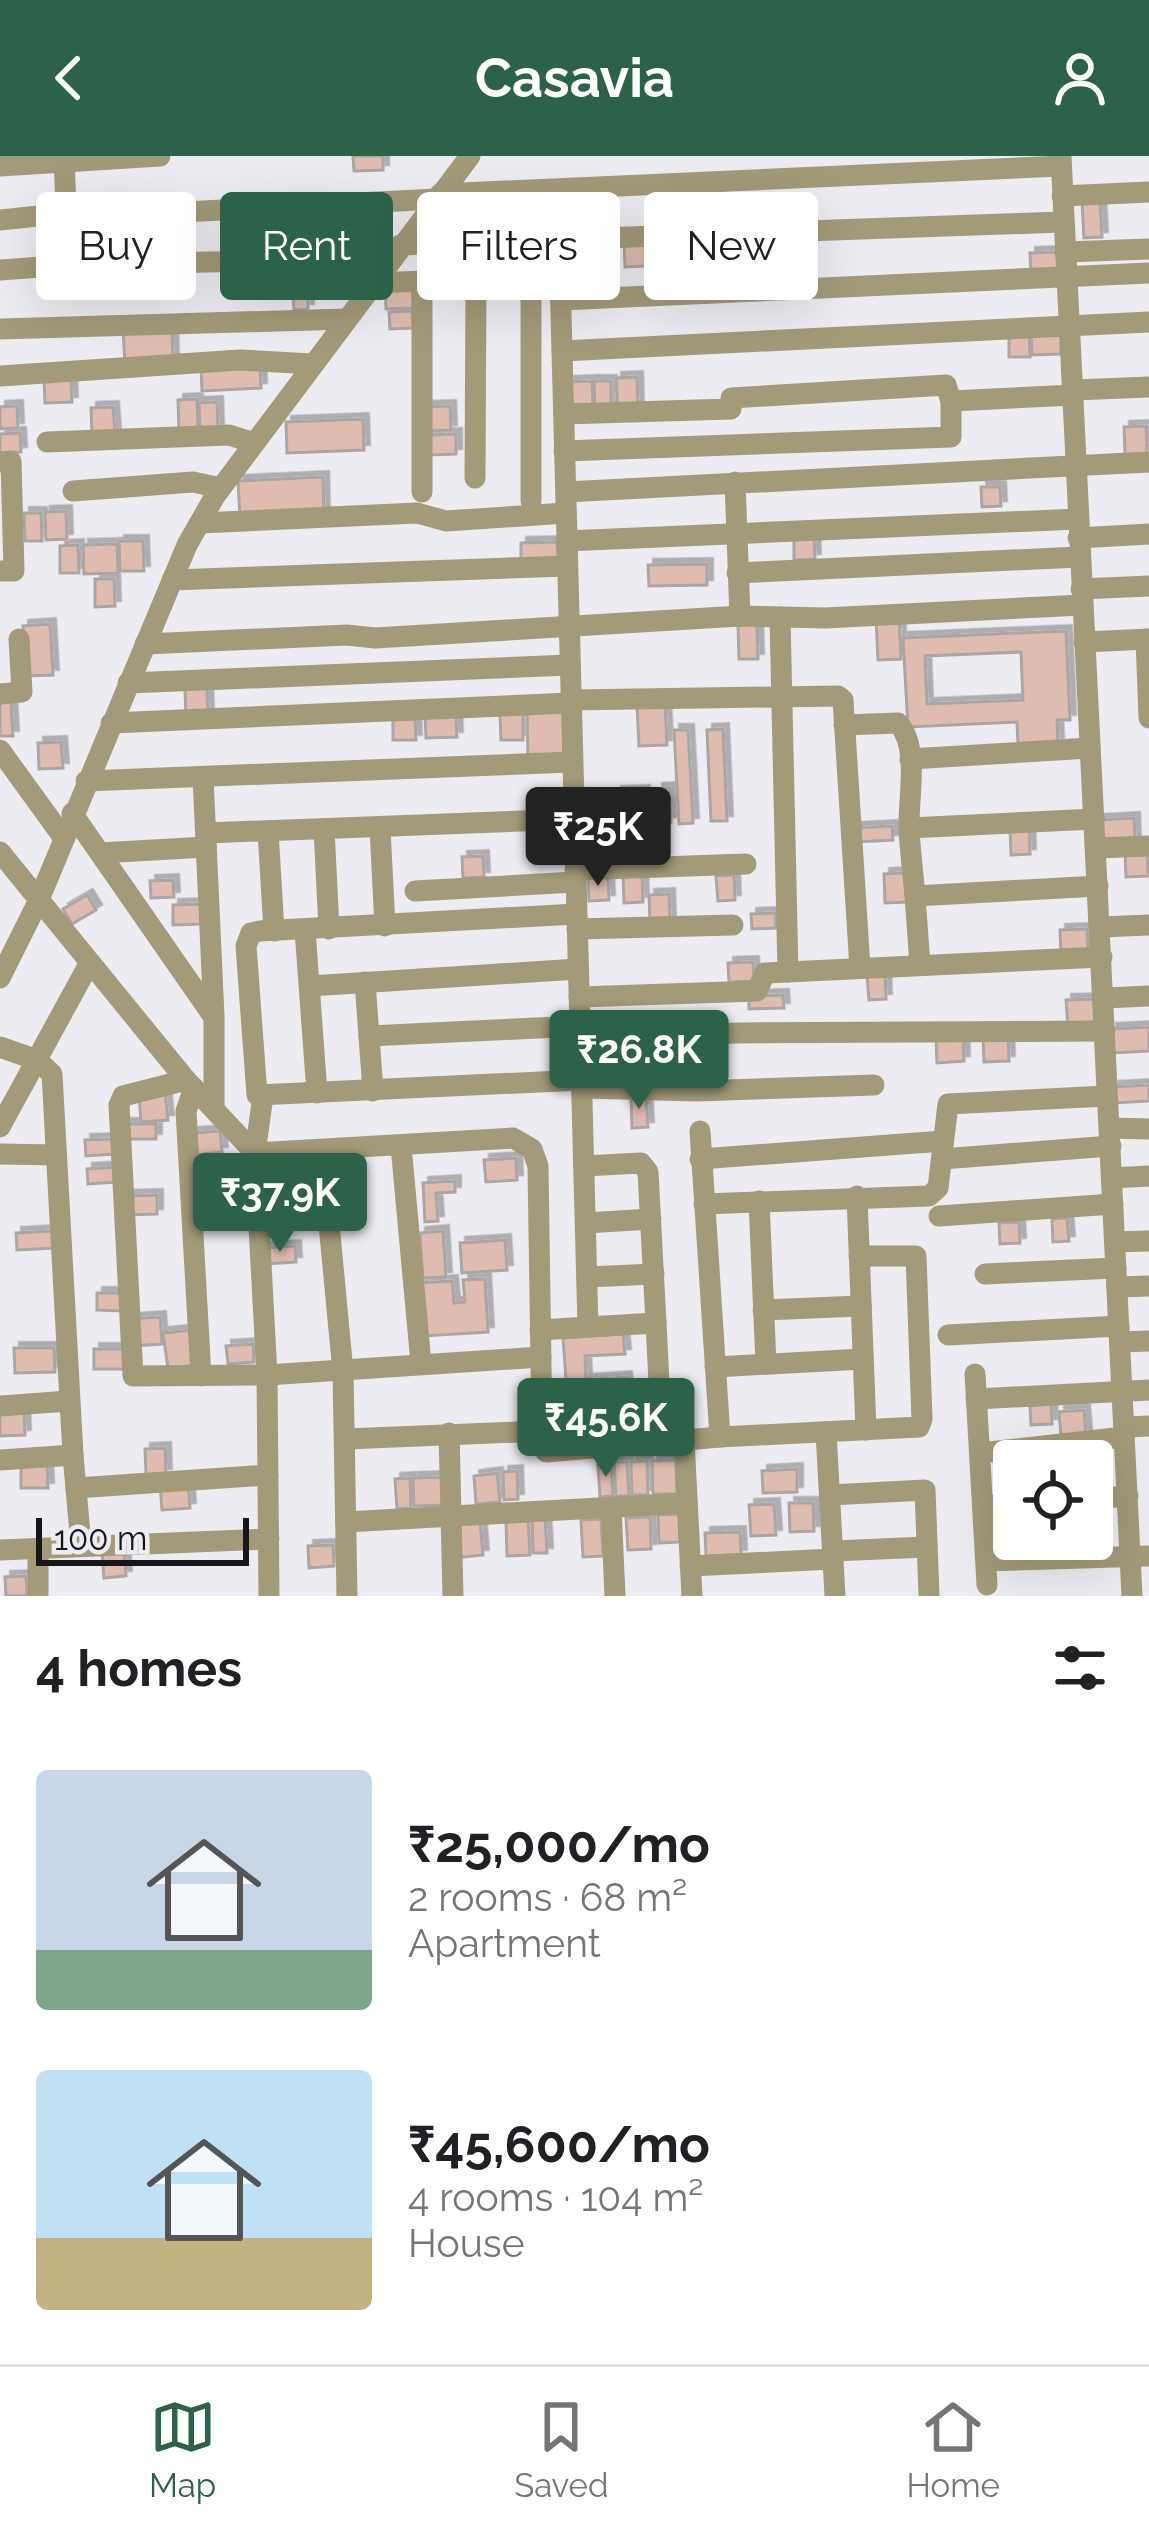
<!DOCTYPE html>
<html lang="en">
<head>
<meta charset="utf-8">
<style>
	:root { --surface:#fff; --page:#f6f6f6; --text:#202124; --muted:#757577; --line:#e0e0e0; --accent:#2b6249 }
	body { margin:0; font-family:Raleway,sans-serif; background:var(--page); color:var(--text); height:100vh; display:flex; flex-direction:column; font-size:45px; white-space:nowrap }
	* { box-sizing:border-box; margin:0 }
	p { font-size:39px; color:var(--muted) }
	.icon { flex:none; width:66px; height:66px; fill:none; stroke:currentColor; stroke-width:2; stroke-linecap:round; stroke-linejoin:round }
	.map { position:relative; height:1440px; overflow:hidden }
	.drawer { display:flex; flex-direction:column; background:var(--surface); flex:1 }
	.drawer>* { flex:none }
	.top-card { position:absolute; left:36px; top:36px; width:1077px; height:108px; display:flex; gap:24px }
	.tools { position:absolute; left:993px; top:1284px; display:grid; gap:24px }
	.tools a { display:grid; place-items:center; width:120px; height:120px; border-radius:12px; background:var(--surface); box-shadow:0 12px 48px #0002; font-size:60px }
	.scale { position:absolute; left:36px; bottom:30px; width:213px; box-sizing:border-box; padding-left:12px; border:6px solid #171719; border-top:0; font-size:33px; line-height:42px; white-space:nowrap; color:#171719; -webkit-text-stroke:9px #edecf2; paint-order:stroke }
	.price { position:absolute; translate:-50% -102px; padding:0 27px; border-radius:12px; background:var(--accent); color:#fff; font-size:39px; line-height:78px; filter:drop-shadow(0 3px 6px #0008) }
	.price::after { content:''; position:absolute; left:50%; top:72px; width:36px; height:27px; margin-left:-18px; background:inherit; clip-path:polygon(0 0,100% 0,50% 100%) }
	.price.active { background:#222; color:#fff }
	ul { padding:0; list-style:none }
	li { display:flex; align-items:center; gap:36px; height:300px; padding:0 36px }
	li span { display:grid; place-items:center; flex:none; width:336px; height:240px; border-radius:12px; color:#555 }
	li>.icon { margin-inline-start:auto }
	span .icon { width:144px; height:144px; fill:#fffc; stroke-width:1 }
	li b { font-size:51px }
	h2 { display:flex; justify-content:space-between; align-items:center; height:144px; padding:0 36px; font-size:51px }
	.chip { padding:0 42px; border-radius:12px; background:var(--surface); box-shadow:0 12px 48px #0002; font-size:42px; line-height:108px }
	.chip.active { background:var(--accent); color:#fff }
	header { display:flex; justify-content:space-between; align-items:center; height:156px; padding:0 36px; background:var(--accent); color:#fff; font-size:54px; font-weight:700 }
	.tab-bar { display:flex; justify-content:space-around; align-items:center; height:168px; border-top:3px solid var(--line); background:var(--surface); font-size:33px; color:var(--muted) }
	.tab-bar a { display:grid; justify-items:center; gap:6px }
	.tab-bar .active { color:var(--accent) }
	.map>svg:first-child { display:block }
</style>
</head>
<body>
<header><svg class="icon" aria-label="back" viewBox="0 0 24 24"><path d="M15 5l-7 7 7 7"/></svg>Casavia<svg class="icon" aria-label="person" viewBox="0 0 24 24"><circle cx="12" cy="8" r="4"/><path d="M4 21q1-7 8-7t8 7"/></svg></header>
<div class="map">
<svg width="1149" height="1440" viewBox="0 0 1149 1440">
	<defs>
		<filter id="shadow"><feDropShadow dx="5.5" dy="-5.5" stdDeviation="0" flood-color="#0004"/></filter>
	</defs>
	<rect width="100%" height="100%" fill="#edecf2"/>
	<g fill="#e0bcb0" stroke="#aba5a3" stroke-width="3" fill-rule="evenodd" filter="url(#shadow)">
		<polygon points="353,0 383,0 383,14 354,15"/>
		<polygon points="1100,46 1102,81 1084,82 1082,47"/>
		<polygon points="263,59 283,59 284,92 264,92"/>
		<polygon points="624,83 645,83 646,110 625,111"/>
		<polygon points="1057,96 1058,119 1031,120 1030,97"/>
		<polygon points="345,110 346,137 323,138 322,111"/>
		<polygon points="292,129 307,129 308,153 294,154"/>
		<polygon points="412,130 413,152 386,153 385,132"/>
		<polygon points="412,155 413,172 390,173 389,156"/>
		<polygon points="172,170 173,207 125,210 123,172"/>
		<polygon points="1061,173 1061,198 1032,199 1031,174"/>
		<polygon points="1029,175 1030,201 1009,201 1009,176"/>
		<polygon points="260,208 261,232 202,235 201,210"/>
		<polygon points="637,221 638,253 618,253 616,222"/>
		<polygon points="71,222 72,246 45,247 44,223"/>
		<polygon points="592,225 593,253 570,254 569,226"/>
		<polygon points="594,225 611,225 611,252 595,252"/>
		<polygon points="197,243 198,274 179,275 178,244"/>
		<polygon points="217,246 218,273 200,274 199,247"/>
		<polygon points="17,250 18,272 0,273 0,251"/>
		<polygon points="450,250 451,274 427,275 426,251"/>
		<polygon points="113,251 115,279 92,280 91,252"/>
		<polygon points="363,263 364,294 287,297 286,266"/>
		<polygon points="1146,270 1147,298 1125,299 1124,271"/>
		<polygon points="20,277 21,296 0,297 0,278"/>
		<polygon points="456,278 456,298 428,299 427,279"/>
		<polygon points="323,321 324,358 240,362 238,325"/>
		<polygon points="981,331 1000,331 1001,350 982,351"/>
		<polygon points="66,355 67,383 46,384 45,356"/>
		<polygon points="24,357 41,357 42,385 25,385"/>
		<polygon points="794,381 814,381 815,403 794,404"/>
		<polygon points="119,385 143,385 144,415 120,415"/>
		<polygon points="557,386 558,406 521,407 521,387"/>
		<polygon points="117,388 118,417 84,418 83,389"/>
		<polygon points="78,389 79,417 60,417 60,390"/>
		<polygon points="707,408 707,429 649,430 648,409"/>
		<polygon points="95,423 114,423 115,450 95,451"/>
		<polygon points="899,461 901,503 878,504 876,462"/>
		<polygon points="50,468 53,519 25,520 23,470"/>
		<polygon points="757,468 758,503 739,503 738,469"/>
		<path d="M1066,475L1070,564H1057L1058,587L1018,589L1017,566L908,571L903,482ZM1021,496L1023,544L927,548L925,500Z"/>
		<polygon points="207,531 208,560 186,561 185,533"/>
		<polygon points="11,546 13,580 0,580 0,547"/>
		<polygon points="665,547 667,589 639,590 637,549"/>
		<polygon points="567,551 569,603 528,604 527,553"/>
		<polygon points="500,558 523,558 523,584 501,584"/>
		<polygon points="456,560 457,581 426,582 425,561"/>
		<polygon points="415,563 416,584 393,584 393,564"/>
		<polygon points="723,573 727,665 711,665 707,574"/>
		<polygon points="674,574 688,574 693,667 679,668"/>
		<polygon points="61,586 63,612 39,613 38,587"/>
		<polygon points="670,632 671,666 658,667 657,633"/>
		<polygon points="644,635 645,667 618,669 616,636"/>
		<polygon points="1134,662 1135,686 1100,688 1098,664"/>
		<polygon points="892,670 893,684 856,686 855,672"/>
		<polygon points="1029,670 1030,698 1011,699 1010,671"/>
		<polygon points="1147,694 1148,720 1126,721 1125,695"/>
		<polygon points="483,700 484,721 463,722 462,701"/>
		<polygon points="906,717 908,746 885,747 884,718"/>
		<polygon points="623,719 642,719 643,746 624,747"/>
		<polygon points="734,719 735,744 718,745 716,720"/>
		<polygon points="608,721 609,744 589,745 588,722"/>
		<polygon points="173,724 174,741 151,742 150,725"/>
		<polygon points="669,738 670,765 650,767 649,739"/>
		<polygon points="87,739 96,754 72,768 63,753"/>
		<polygon points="202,748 203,768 173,769 173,749"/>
		<polygon points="775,757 776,772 752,773 751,758"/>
		<polygon points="1087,773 1088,798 1061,799 1060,774"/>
		<polygon points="753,806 754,825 729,826 728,807"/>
		<polygon points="885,819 886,843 869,844 867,820"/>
		<polygon points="783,839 784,852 749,853 749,840"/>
		<polygon points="1096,843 1097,871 1068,872 1066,844"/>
		<polygon points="1149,871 1149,895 1112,897 1111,873"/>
		<polygon points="1008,879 1009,905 984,906 983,880"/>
		<polygon points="963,880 964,905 937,907 936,882"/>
		<polygon points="1149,929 1149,945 1114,947 1113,931"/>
		<polygon points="165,936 168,964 141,966 139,938"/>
		<polygon points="646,940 648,971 632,972 631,941"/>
		<rect x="126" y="968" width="30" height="15"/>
		<polygon points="220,975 222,996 194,999 193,977"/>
		<polygon points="112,983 113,998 86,1000 85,984"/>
		<polygon points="516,1002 517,1024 486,1026 484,1004"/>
		<polygon points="117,1011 117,1026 88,1028 87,1013"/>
		<polygon points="455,1025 455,1036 436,1037 438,1065 425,1066 423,1027"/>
		<polygon points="221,1028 223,1056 196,1057 195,1029"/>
		<polygon points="157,1039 157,1058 126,1059 126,1040"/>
		<polygon points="1067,1062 1069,1085 1053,1086 1052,1063"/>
		<polygon points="1019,1066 1020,1087 1000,1088 999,1067"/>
		<polygon points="53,1075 54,1092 17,1094 16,1077"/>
		<polygon points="443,1075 446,1121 423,1122 420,1077"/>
		<polygon points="505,1084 507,1114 462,1117 460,1087"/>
		<polygon points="295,1090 296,1106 264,1108 263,1092"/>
		<polygon points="485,1123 488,1176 423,1180 420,1127 452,1125 454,1147 465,1146 463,1124"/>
		<polygon points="97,1137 123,1137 123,1155 97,1154"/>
		<polygon points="160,1161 162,1188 132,1190 131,1163"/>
		<polygon points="192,1174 196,1209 168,1212 163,1177"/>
		<polygon points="623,1178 625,1198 585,1200 586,1224 626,1221 628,1253 579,1257 578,1251 568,1252 563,1182"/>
		<polygon points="253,1188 254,1206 228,1208 226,1190"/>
		<polygon points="14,1192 54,1192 55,1216 15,1217"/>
		<polygon points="94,1193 125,1193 126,1213 94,1213"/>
		<polygon points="1051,1248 1052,1268 1031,1269 1030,1250"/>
		<polygon points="0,1254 24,1254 25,1279 0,1280"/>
		<polygon points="1084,1254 1086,1279 1061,1281 1059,1256"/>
		<polygon points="165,1292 166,1318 146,1319 145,1293"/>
		<polygon points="676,1304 677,1338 653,1338 652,1305"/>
		<polygon points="647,1305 648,1339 632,1339 631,1306"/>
		<polygon points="614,1306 627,1306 629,1340 616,1340"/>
		<polygon points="47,1307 48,1332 21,1332 21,1308"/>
		<polygon points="611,1308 613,1340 600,1341 598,1309"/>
		<polygon points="797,1313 797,1336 763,1337 762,1315"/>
		<polygon points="517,1315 518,1343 504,1344 503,1316"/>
		<polygon points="497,1317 500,1346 476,1348 474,1320"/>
		<polygon points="445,1321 446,1349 414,1350 413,1322"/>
		<polygon points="410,1322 411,1352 397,1353 395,1323"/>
		<polygon points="188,1326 190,1352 162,1354 160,1328"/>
		<polygon points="789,1347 813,1347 814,1375 790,1376"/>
		<polygon points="774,1348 776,1379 751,1380 749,1349"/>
		<polygon points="679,1358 680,1386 659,1387 658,1359"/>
		<polygon points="650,1361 651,1393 628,1394 626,1362"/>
		<polygon points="545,1363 547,1397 533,1397 532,1364"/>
		<polygon points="601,1363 603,1400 583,1401 581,1364"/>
		<polygon points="480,1364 483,1399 454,1402 452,1367"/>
		<polygon points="528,1365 530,1399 507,1400 506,1366"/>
		<polygon points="740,1376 741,1399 706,1400 705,1377"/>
		<polygon points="333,1389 334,1410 309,1412 308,1390"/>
		<polygon points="124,1394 126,1420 104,1422 102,1395"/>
		<polygon points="26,1420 27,1440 6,1440 5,1421"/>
	</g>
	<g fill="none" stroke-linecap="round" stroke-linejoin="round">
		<g stroke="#a39a79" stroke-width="21">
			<polyline points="64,0 68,109"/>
			<polyline points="1061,0 1132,1440"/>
			<polyline points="0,10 160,0"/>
			<polyline points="440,38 1061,10"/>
			<polyline points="1062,40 1149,36"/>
			<polyline points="66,62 437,43"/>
			<polyline points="0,64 66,57"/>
			<polyline points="400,89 1063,66"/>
			<polyline points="1065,96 1149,93"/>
			<polyline points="0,114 68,109 391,102"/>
			<polyline points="422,125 422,336"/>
			<polyline points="373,127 560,120 588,1171 540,1174"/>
			<polyline points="561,144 1149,117"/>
			<polyline points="0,173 346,163"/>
			<polyline points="562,195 1149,166"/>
			<polyline points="0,220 240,204 312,208"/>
			<polyline points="1074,234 1149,231"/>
			<polyline points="564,258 731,253 731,242 946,229 951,245 1074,239"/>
			<polyline points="47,286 229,279 254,287"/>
			<polyline points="564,295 951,281 951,245"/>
			<polyline points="0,306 11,305 14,415 0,415"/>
			<polyline points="475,322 476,123"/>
			<polyline points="735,326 740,460"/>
			<polyline points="73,335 193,326 221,332"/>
			<polyline points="566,336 1149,306"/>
			<polyline points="531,345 531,121"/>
			<polyline points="200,367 417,357 446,365 566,357"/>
			<polyline points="1078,382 1149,378"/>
			<polyline points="566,385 1078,363"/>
			<polyline points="737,417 1079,401"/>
			<polyline points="172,424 567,410"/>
			<polyline points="1081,433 1149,430"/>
			<polyline points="780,461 788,816 1102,801"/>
			<polyline points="1146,483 1149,562"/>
			<polyline points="1084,486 1149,483"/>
			<polyline points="145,488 347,479 375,482 740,460 825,462 1082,449"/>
			<polyline points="128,527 570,509"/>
			<polyline points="0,538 22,536 19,483"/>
			<polyline points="571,544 838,540 843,544 860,812"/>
			<polyline points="111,567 571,547"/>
			<path d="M844,569L898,567C920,591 908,641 909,672C910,694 913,717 915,740L1098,730"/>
			<polyline points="0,594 63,681"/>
			<polyline points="910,603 1090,592"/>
			<polyline points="203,621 214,860 214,953"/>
			<polyline points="86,625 572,606"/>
			<polyline points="72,657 213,860"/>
			<polyline points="380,672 385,770"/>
			<polyline points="909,672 1094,663"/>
			<polyline points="324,673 329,773"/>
			<polyline points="268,675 274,775"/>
			<polyline points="206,677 574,663"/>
			<polyline points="1096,692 1149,690"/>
			<polyline points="0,696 186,924 255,997 513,982 532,993 538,1010 542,1275 546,1296 720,1281 919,1271 922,1263 916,1100 859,1100"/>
			<polyline points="100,697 206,691"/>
			<polyline points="575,714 746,708"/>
			<polyline points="415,735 575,726"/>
			<polyline points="915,740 920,809"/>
			<polyline points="576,758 260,775 251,777 246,790 257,939 582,924"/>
			<polyline points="1100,771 1149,769"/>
			<polyline points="577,773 733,769"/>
			<polyline points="305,774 317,937"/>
			<polyline points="0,822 38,746 187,389 215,340 470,0"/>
			<polyline points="365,826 373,935"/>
			<polyline points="310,830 578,813"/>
			<polyline points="579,841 757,835 765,817 788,816"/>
			<polyline points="1104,842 1149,840"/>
			<polyline points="369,880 579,870"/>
			<polyline points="581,883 738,877 1105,875"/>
			<polyline points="0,891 37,904 52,918 73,1299"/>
			<polyline points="186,924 123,940 119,949 133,1220 267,1219 541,1201"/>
			<polyline points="194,932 186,955 201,1220"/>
			<polyline points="583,932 696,935 874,929"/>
			<polyline points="263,940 255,997 267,1219 269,1440"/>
			<polyline points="0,971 89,808"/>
			<polyline points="1110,972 1149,973"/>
			<polyline points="700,975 720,1281"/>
			<polyline points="401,990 421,1207"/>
			<polyline points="322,994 343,1216 347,1440"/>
			<polyline points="0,998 56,999"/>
			<polyline points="700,1003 943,985"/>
			<polyline points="942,1003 1111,990"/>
			<polyline points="584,1010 641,1007 648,1016 656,1167"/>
			<polyline points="1112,1022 1149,1020"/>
			<polyline points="857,1040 866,1274"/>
			<polyline points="759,1045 766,1208"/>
			<polyline points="704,1048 929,1040 938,1032 948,948 1107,940"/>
			<polyline points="939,1060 1113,1048"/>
			<polyline points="586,1067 651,1063"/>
			<polyline points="1115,1086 1149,1085"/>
			<polyline points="985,1118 1116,1112"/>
			<polyline points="587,1121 654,1118"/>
			<polyline points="1117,1131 1149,1130"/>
			<polyline points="763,1154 861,1150"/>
			<polyline points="588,1171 656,1167 662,1286"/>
			<polyline points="948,1179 1119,1170"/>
			<polyline points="1120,1186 1149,1185"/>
			<polyline points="715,1211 863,1203"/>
			<polyline points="975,1218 987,1429"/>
			<polyline points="976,1243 1149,1234"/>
			<polyline points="0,1250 69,1245"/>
			<polyline points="1124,1271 1149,1270"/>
			<polyline points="826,1276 835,1440"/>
			<polyline points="449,1277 453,1440"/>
			<polyline points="346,1283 542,1275"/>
			<polyline points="684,1284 692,1440"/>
			<polyline points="980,1297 1124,1281"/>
			<polyline points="0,1304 73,1299 81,1389"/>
			<polyline points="76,1332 268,1319"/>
			<polyline points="830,1339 925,1334 929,1440"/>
			<polyline points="1092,1343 1128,1340"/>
			<polyline points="984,1350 1014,1348"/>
			<polyline points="611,1351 615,1440"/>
			<polyline points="346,1366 687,1347"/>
			<polyline points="38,1392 38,1440"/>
			<polyline points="0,1394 269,1383"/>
			<polyline points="833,1395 927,1391"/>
			<polyline points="986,1405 1149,1400"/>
			<polyline points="690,1410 833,1403"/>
		</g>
	</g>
</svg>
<div class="tools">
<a><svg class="icon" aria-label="locate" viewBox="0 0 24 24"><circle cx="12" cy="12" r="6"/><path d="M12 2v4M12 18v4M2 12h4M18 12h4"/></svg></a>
</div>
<div class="scale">100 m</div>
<b class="price active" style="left:598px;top:733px">₹25K</b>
<b class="price" style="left:639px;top:956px">₹26.8K</b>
<b class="price" style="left:280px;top:1099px">₹37.9K</b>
<b class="price" style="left:606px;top:1324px">₹45.6K</b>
<div class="top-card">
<a class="chip">Buy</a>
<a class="chip active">Rent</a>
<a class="chip">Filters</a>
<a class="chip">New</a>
</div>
</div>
<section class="drawer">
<h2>4 homes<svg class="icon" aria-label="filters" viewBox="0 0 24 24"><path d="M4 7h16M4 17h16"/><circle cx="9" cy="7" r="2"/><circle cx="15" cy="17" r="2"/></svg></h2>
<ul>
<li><span style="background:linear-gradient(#c9d6e8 75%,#7fa58c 0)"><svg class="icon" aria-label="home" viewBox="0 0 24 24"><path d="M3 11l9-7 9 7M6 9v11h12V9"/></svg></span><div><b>₹25,000/mo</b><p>2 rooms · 68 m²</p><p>Apartment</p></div></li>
<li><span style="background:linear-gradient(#bfe0f5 70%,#c2b280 0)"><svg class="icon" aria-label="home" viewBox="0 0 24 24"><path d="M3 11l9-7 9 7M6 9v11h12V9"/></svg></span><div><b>₹45,600/mo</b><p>4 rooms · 104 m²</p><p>House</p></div></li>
</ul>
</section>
<nav class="tab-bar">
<a class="active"><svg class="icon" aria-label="map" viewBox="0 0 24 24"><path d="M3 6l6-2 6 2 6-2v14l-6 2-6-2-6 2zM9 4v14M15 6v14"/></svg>Map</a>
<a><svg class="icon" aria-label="saved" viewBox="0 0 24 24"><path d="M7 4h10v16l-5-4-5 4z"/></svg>Saved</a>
<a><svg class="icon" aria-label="home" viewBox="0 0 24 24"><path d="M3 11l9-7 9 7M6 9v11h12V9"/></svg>Home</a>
</nav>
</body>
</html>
